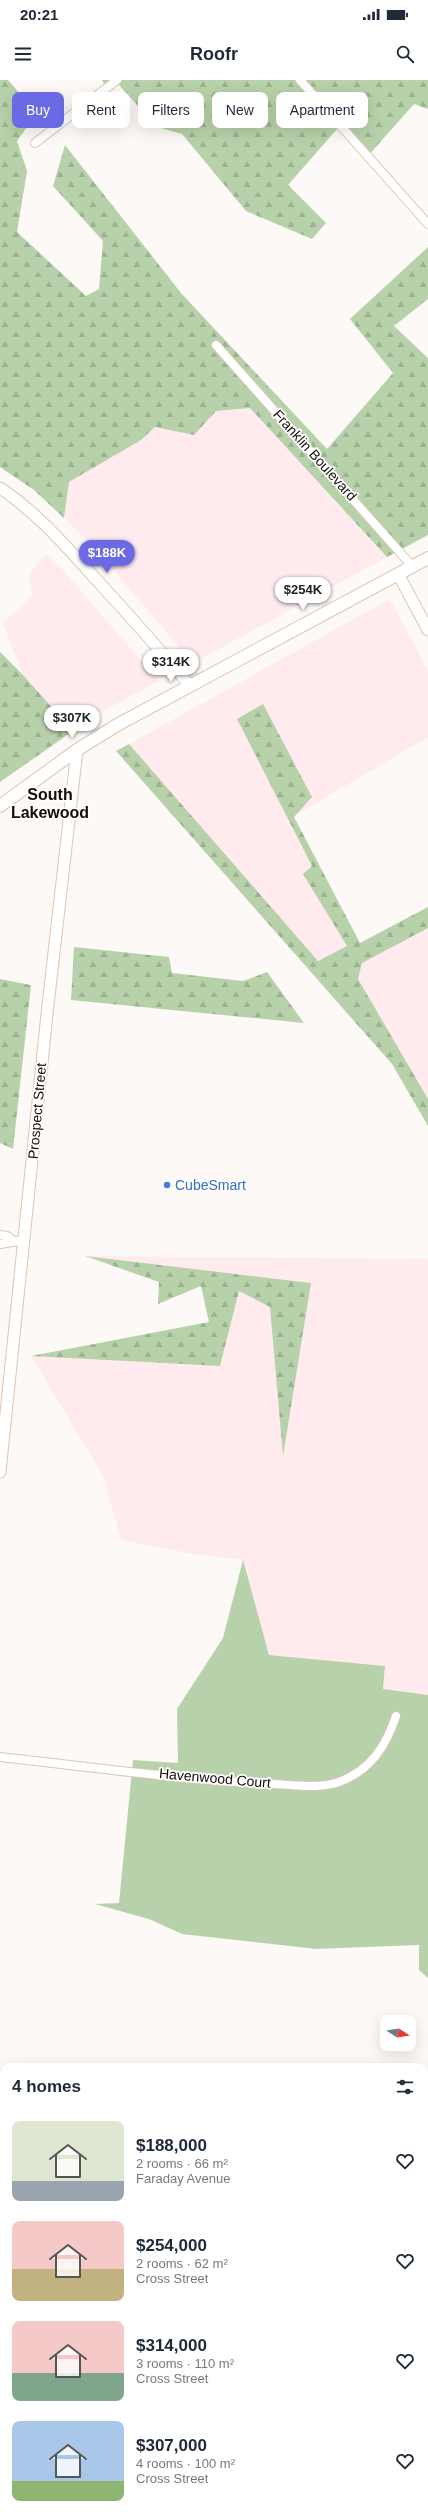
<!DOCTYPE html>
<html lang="en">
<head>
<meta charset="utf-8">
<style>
	:root { --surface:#fff; --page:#f2f2f3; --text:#1f2937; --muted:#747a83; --accent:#6b69e3 }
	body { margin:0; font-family:Arial,sans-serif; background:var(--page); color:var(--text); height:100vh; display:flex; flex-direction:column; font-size:15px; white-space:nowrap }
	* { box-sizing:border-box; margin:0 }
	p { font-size:13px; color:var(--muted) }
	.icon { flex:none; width:22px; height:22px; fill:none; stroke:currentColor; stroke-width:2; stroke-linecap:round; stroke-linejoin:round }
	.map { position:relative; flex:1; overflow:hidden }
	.details { position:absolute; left:0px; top:1983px; width:428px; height:456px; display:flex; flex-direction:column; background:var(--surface); border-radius:12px 12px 0 0; box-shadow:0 4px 16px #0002 }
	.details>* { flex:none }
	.top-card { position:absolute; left:12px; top:12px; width:404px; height:36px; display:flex; gap:8px }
	.needle { width:26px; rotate:102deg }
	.controls { position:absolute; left:380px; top:1935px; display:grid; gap:8px }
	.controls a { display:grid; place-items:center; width:36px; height:36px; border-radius:8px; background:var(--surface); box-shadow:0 4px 16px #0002; font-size:20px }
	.price { position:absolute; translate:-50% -34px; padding:0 9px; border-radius:14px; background:#fff; color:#222; font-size:13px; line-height:26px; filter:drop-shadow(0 1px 2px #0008) }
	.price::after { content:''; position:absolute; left:50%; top:24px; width:12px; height:9px; margin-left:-6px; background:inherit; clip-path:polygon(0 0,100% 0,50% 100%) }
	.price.current { background:var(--accent); color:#fff }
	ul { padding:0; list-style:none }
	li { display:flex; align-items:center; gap:12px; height:100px; padding:0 12px }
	li span { display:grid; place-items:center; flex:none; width:112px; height:80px; border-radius:8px; color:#555 }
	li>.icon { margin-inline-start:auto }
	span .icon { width:48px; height:48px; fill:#fffc; stroke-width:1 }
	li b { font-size:17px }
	h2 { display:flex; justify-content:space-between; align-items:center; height:48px; padding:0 12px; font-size:17px }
	.tag { padding:0 14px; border-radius:8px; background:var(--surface); box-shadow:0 4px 16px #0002; font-size:14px; line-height:36px }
	.tag.current { background:var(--accent); color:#fff }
	.status { display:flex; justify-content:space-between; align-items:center; height:28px; padding:0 20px; background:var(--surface); direction:ltr }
	.status svg { height:11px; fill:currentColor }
	header { display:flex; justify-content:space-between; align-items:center; height:52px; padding:0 12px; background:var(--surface); font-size:18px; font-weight:700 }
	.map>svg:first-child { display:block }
</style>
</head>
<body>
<div class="status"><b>20:21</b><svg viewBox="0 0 49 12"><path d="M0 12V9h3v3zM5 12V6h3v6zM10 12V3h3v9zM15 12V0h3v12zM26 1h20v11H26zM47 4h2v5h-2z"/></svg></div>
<header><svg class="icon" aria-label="menu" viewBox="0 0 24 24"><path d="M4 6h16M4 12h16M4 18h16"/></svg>Roofr<svg class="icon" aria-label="search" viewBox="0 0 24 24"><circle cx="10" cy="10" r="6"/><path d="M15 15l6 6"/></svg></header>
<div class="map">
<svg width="428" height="2439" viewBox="0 0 428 2439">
	<defs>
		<pattern id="forest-firs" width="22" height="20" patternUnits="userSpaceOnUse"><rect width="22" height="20" fill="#b7d2aa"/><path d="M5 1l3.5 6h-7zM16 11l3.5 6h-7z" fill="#9cb391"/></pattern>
	</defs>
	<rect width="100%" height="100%" fill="#fdf9f6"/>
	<g fill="#ffeaee">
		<polygon points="250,328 387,477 193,583 90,463 64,438 69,402 141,360 155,347 194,355 216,331"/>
		<polygon points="46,474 62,489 158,601 94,636 73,651 23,595 3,543 33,516 29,494"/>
		<polygon points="390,519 428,591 428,657 294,736 263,624 237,639 312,786 303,794 347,866 317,881 129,664"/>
		<polygon points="428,848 428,1032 358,899 362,883"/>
		<polygon points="85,1176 428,1179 428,1615 383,1609 385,1586 269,1575 242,1480 188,1473 121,1460 104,1397 31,1276 220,1286 239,1211 270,1227 283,1374 311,1203"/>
		<polygon points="3,2133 4,2133 4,2373 0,2373 0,2138"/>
		<polygon points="424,2334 428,2334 428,2439 0,2439 0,2416 4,2416 4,2435 424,2435"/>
	</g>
	<polygon fill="#b7d2aa" points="243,1480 269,1575 385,1586 383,1609 428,1615 428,1898 419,1890 419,1865 316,1869 182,1854 149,1839 95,1824 119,1823 133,1680 178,1683 177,1629 223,1558"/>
	<g fill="url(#forest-firs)">
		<polygon points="0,0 8,0 37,33 17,61 27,91 17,152 86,216 99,209 103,161 53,106 65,65 181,213 327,369 393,293 350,239 428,167 428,219 394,246 428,278 428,455 387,477 250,328 216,331 194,355 155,347 141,360 69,402 64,438 34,410 0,387"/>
		<polygon points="102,0 428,0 428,29 414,24 366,78 338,48 288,105 326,143 312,159 246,131 182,54 157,47 118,4 108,11"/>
		<polygon points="0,572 23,595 73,651 0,702"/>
		<polygon points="263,624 312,717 294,737 360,863 428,827 428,848 362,883 358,899 428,1019 428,1046 392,984 116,671 129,664 318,881 347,866 303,794 312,786 237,639"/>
		<polygon points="74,867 169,877 172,893 243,901 267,892 304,943 71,920"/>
		<polygon points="0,899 31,905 13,1069 0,1063"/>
		<polygon points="85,1176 311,1203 283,1376 270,1227 239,1211 220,1286 31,1276 209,1242 201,1206 158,1224 159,1202"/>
		<polygon points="428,2260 428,2334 424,2334 424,2272"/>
	</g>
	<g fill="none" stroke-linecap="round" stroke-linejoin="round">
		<defs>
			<g id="minor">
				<polyline points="300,0 428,144"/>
				<polyline points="35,63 117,0"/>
				<polyline points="216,265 412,486"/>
				<polyline points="0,1155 7,1156 14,1161"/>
				<polyline points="0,1164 25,1160"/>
				<path d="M0,1677C91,1687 182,1700 274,1704C295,1705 319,1709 339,1702C371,1690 386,1666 396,1636"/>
				<polyline points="0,2003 4,2004"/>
				<polyline points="0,2417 4,2417"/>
				<polyline points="160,2435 198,2439"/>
			</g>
			<g id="tertiary">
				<path d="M0,408C35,431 65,465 93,496C126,532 159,568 190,606"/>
				<polyline points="398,494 428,550"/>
				<polyline points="0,1392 47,934 77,670"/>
			</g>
			<polyline id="secondary" points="0,726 77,670 117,645 428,478"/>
		</defs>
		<use href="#minor" stroke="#dcc6b6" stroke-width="10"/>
		<use href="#tertiary" stroke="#dcc6b6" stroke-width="13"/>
		<use href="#secondary" stroke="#dcc6b6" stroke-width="14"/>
		<use href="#minor" stroke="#fff" stroke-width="8"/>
		<use href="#tertiary" stroke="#fff" stroke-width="11"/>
		<use href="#secondary" stroke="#fff" stroke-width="12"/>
		<g stroke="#4a433e" stroke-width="2.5" stroke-dasharray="6 3" stroke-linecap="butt">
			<polyline points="424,2430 428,2412"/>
			<polyline points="422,2439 423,2435"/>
		</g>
	</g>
	<circle fill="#3f7fe0" stroke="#fff" stroke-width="1.5" cx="167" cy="1105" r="4"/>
	<g text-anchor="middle" stroke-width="3.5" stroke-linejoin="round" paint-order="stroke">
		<g font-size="14" fill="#140c07" stroke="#fff">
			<text transform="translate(315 375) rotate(48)" y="5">Franklin Boulevard</text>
			<text transform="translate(37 1031) rotate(-85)" y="5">Prospect Street</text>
			<text transform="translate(215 1698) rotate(5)" y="5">Havenwood Court</text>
		</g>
		<g font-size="14" fill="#366cbe" stroke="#fff" text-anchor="start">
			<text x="175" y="1110">CubeSmart</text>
		</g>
		<g font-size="16" font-weight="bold" fill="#140c07" stroke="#fff">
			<text x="50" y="720">South<tspan x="50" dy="18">Lakewood</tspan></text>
		</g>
	</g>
</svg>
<div class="controls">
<a><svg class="needle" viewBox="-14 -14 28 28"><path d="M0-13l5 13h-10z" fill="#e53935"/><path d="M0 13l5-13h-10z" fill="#747a83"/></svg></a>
</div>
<b class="price current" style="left:107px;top:494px">$188K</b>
<b class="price" style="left:303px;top:531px">$254K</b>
<b class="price" style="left:171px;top:603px">$314K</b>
<b class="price" style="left:72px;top:659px">$307K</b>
<div class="top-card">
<a class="tag current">Buy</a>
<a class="tag">Rent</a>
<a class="tag">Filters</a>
<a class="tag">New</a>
<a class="tag">Apartment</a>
</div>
<section class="details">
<h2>4 homes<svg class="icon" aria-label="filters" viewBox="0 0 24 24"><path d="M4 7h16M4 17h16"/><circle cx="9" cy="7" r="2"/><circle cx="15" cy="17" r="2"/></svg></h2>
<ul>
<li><span style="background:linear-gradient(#dfe7d0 75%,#9aa5b1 0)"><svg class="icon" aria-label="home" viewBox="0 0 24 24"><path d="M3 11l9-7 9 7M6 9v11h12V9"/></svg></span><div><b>$188,000</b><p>2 rooms · 66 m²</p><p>Faraday Avenue</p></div><svg class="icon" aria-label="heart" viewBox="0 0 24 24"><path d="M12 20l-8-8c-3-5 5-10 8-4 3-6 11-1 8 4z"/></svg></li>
<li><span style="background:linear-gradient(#f6c9c9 60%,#c2b280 0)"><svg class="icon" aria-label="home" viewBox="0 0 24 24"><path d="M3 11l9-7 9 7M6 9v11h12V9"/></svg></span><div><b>$254,000</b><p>2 rooms · 62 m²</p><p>Cross Street</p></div><svg class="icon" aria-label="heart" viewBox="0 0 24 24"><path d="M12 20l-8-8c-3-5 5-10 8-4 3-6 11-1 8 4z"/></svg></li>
<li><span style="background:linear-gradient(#f6c9c9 65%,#7fa58c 0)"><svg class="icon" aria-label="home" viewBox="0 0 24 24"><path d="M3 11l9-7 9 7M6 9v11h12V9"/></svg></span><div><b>$314,000</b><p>3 rooms · 110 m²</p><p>Cross Street</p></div><svg class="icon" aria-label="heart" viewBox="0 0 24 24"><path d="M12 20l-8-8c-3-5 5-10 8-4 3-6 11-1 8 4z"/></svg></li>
<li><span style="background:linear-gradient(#a9c7e8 75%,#8fb573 0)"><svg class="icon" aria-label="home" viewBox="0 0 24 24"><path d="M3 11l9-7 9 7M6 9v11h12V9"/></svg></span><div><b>$307,000</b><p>4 rooms · 100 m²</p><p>Cross Street</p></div><svg class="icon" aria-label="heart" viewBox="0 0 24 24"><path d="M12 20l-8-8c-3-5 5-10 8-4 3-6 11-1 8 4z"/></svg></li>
</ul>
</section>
</div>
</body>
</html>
